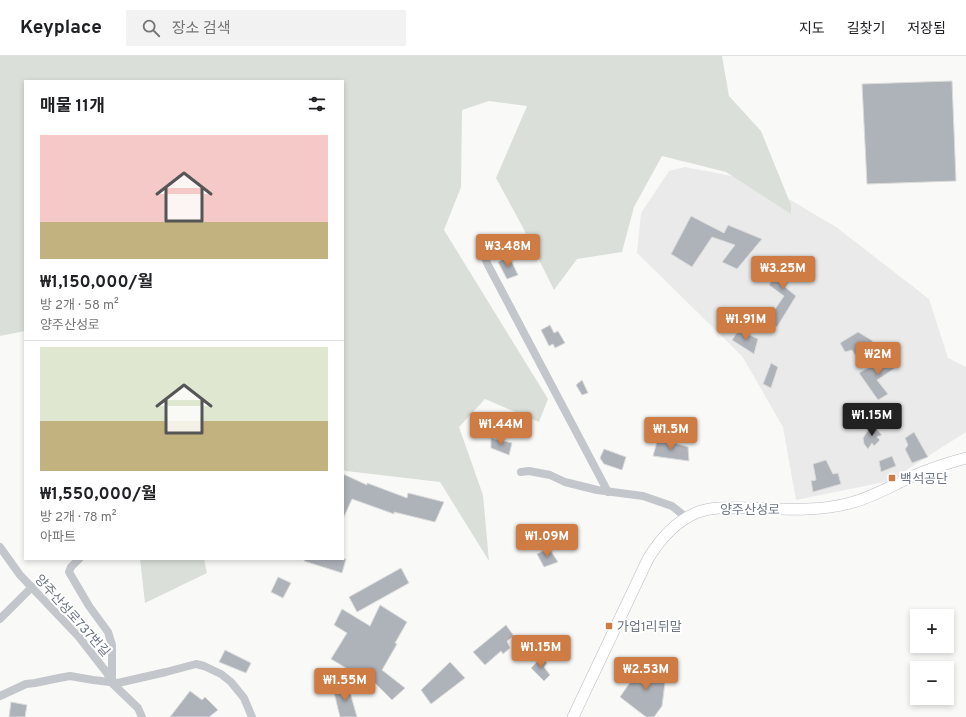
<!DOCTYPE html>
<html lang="ko">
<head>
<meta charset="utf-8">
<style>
	:root { --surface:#fff; --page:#f2f2f2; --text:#202124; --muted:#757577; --line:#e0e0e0; --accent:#ce7c43 }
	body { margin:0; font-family:Overpass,"Noto Sans KR",sans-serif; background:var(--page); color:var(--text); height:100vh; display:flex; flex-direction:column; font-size:15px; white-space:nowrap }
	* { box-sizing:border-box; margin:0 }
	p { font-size:13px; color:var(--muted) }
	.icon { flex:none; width:22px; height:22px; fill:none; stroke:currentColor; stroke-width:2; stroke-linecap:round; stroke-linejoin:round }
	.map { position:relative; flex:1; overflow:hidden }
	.side { position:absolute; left:24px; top:24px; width:320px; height:480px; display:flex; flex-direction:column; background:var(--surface); border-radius:0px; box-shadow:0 2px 6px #0003 }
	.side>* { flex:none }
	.buttons { position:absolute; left:910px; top:553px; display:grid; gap:8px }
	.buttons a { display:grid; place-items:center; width:44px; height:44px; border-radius:0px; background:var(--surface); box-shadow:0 2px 6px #0003; font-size:20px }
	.price { position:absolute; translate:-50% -34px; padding:0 9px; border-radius:4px; background:var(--accent); color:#fff; font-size:13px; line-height:26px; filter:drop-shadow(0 1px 2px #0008) }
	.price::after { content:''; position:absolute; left:50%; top:24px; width:12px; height:9px; margin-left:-6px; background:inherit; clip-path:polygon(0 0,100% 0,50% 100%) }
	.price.on { background:#222; color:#fff }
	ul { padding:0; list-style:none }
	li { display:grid; align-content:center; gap:8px; height:212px; padding:0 16px }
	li+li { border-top:1px solid var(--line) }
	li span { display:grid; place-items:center; height:124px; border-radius:0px; color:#555 }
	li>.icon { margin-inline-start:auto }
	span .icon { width:72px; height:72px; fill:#fffc; stroke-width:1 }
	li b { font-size:17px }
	h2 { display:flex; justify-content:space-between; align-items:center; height:48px; padding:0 16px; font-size:17px }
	header { display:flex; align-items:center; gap:24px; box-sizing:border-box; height:56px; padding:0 20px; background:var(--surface); border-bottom:1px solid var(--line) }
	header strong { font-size:19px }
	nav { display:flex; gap:22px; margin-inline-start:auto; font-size:14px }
	.search { width:280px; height:36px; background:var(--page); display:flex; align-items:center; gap:10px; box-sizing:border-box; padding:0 14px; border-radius:0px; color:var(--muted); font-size:15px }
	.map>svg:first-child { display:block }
</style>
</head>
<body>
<header>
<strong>Keyplace</strong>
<div class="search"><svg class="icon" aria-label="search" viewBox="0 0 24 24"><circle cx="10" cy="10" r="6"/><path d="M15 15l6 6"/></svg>장소 검색</div>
<nav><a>지도</a><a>길찾기</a><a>저장됨</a></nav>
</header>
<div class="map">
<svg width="966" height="661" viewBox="0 0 966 661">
	<rect width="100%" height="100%" fill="#f9f9f8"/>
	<polygon fill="#eaeaea" points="685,111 758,125 836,171 929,243 948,302 966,311 966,376 889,425 796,444 783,371 742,300 637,197 641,157 669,115"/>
	<g fill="#dae0d9">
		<polygon points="0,0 722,0 729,40 761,75 791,149 791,158 726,116 662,100 634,151 622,196 577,203 554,234 521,168 496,122 527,50 489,45 462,54 461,131 444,174 548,343 539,366 485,343 459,371 483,439 489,505 440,426 346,415 343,413 343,25 25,25 25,275 0,280"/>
		<polygon points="140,503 204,503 207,517 145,547"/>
	</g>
	<g fill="#aeb2b9" stroke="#dbdbda">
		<polygon points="952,25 956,125 867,128 862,28"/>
		<polygon points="691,160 724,177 728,169 762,183 737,213 722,206 735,189 712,181 692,211 671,198"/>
		<polygon points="509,200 518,219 507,223 498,206"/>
		<polygon points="787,200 800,210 785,231 796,240 777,271 767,265 784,240 769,229"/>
		<polygon points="550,269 554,277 558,275 565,287 555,292 553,288 549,290 541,274"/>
		<polygon points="739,274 758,283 754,298 732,284"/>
		<polygon points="858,276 873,285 855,299 852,294 845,296 840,287"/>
		<polygon points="891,299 898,310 877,324 888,338 878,344 859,317"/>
		<polygon points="771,307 778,311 771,332 763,328"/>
		<polygon points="582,324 588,337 582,339 576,329"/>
		<polygon points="872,368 882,379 877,381 880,384 874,390 872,387 868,393 864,388 863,382"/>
		<polygon points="914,376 928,401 912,407 905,393 908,389 905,382"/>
		<polygon points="491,382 512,387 509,399 491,392"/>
		<polygon points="658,382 688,391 689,405 653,400"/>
		<polygon points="604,393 626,401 622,414 604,408 600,402"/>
		<polygon points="892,400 896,410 881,416 879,405"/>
		<polygon points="826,404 833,418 838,417 841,428 813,436 811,425 816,424 813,408"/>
		<polygon points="343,418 367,429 367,427 407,442 408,437 444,446 435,466 394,456 394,458 352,443 343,463"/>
		<polygon points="549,492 558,506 544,511 537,498"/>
		<polygon points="305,503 346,503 342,517 304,505"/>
		<polygon points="401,512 409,527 357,556 349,541"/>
		<polygon points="278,521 291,527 283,542 271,536"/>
		<polygon points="380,549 407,566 395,587 397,588 382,614 405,632 392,644 364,616 361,621 331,603 347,577 334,569 342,553 370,570"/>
		<polygon points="506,569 514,580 507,585 510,592 503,598 501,595 485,609 473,596"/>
		<polygon points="225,594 251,607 246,617 219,606"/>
		<polygon points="541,602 547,607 544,611 550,619 544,625 531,612"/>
		<polygon points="450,606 465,622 431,648 421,634"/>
		<polygon points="644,606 666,619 662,650 654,661 646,661 620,641"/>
		<polygon points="348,629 357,661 340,661 333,632"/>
		<polygon points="190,635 202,644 205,641 218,654 209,661 170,661"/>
		<polygon points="11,646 27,649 25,661 9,661"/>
	</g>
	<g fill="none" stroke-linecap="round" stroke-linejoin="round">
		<defs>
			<path id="secondary" d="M573,661L648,503C660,483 676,465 698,456C715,450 733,452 750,452C783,453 817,456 850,447C871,442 891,430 911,421C929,413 947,407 966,402"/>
		</defs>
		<use href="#secondary" stroke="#b8bbc0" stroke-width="12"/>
		<g stroke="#c3c6ca" stroke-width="8">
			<polyline points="480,190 488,209 608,436"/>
			<polyline points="521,416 529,415 550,419 565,426 597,434 643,440 672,450 687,462"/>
			<polyline points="0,491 20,519 79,581 107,617 112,627 138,652 142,661"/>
			<polyline points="79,503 71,511 69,516 89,550 108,576 112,589 112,624"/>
			<polyline points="0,563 32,531"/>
			<polyline points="0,640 26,628 35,627 59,622 70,620 93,624 118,627 166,616 196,608 204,610 221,618 231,626 244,642 252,661"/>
		</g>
		<use href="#secondary" stroke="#fff" stroke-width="11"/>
	</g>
	<g fill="#ce7c43" stroke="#fff" stroke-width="1.5">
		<rect x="888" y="418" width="8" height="8" rx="2"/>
		<rect x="605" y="566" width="8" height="8" rx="2"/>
	</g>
	<g text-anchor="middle" stroke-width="4" stroke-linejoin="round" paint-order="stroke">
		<g font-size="13" fill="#6c7584" stroke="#fff" text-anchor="start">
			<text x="900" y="427">백석공단</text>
			<text x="617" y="575">가업1리뒤말</text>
		</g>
		<g font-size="13" fill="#6c7584" stroke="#fff">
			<text x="750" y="458">양주산성로</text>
			<text transform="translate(73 559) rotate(48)" y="5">양주산성로737번길</text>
		</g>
	</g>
</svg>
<div class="buttons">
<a>+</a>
<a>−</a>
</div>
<b class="price" style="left:508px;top:212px">₩3.48M</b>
<b class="price" style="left:783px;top:234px">₩3.25M</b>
<b class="price" style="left:746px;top:285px">₩1.91M</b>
<b class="price" style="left:878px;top:320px">₩2M</b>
<b class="price on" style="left:872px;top:381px">₩1.15M</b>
<b class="price" style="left:501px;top:390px">₩1.44M</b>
<b class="price" style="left:671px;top:395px">₩1.5M</b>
<b class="price" style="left:547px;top:502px">₩1.09M</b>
<b class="price" style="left:541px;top:613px">₩1.15M</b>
<b class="price" style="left:646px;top:635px">₩2.53M</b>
<b class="price" style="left:345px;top:646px">₩1.55M</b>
<section class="side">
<h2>매물 11개<svg class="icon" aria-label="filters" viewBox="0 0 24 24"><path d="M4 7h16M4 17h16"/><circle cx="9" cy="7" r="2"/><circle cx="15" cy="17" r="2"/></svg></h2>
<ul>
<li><span style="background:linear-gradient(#f6c9c9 70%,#c2b280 0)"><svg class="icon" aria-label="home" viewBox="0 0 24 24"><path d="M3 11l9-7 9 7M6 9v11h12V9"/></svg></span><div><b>₩1,150,000/월</b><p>방 2개 · 58 m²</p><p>양주산성로</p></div></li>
<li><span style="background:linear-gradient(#dfe7d0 60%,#c2b280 0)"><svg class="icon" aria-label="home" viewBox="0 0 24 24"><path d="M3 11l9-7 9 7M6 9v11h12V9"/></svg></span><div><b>₩1,550,000/월</b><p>방 2개 · 78 m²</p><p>아파트</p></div></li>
</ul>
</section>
</div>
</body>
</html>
